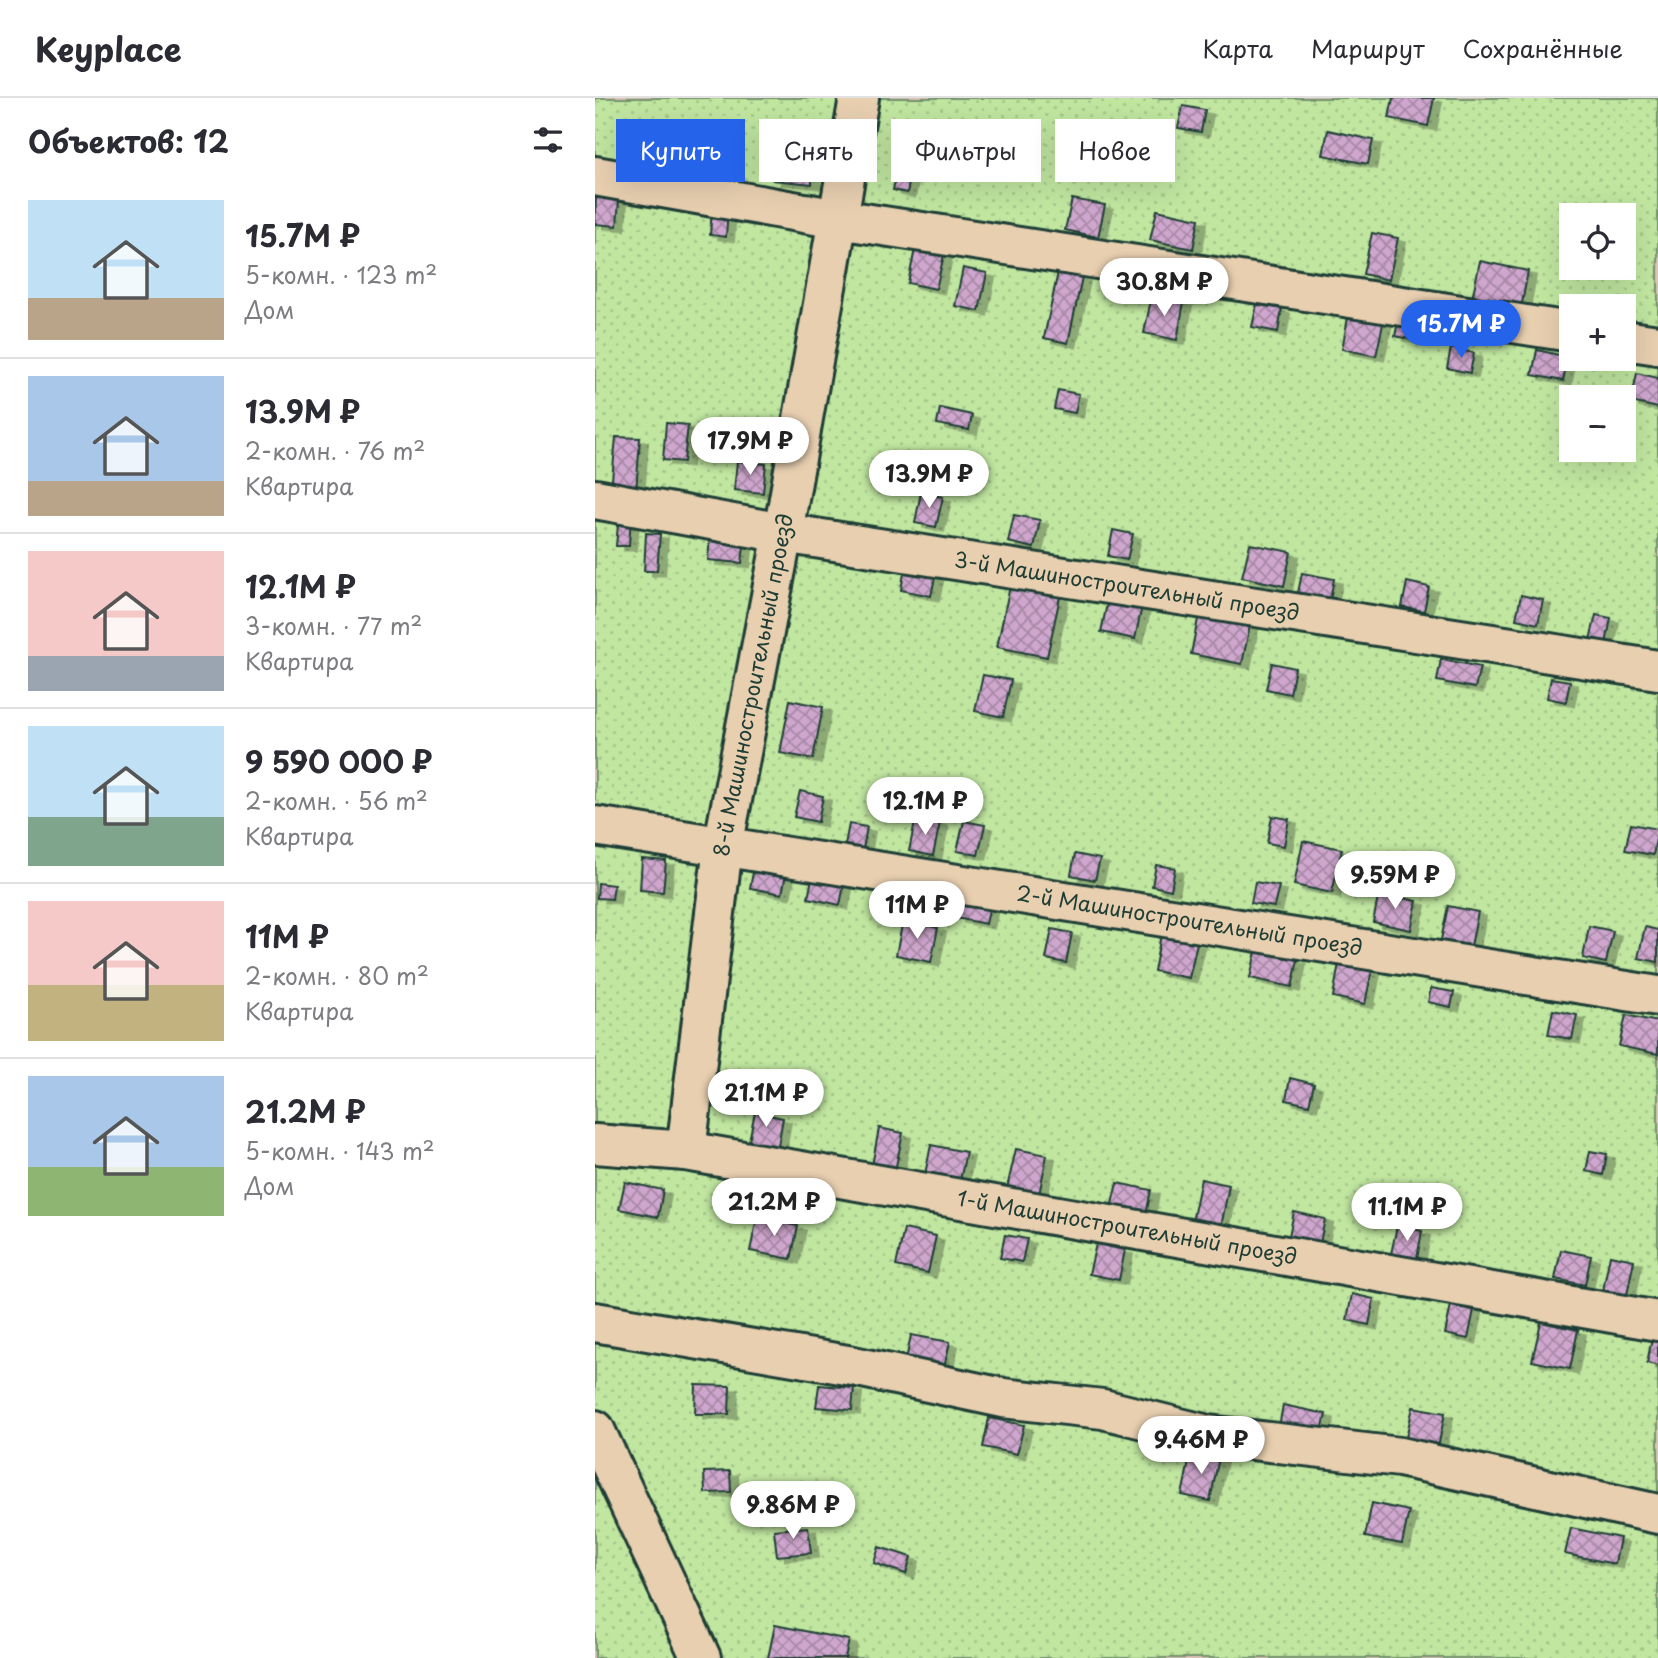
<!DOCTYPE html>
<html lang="ru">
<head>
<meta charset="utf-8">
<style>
	:root { --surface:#fff; --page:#f7f7f7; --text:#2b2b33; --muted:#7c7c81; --line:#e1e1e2; --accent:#2563eb }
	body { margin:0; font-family:"Playpen Sans",sans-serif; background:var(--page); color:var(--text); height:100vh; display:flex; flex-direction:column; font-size:26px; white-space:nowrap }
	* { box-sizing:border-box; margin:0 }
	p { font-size:23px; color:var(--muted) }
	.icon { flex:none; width:38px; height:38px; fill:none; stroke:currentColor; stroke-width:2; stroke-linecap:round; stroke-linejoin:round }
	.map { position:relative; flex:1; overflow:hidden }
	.panel { display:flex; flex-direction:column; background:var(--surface); width:595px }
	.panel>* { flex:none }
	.banner { position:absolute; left:21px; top:21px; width:665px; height:63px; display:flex; gap:14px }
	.tools { position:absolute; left:964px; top:105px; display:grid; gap:14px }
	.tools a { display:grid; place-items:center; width:77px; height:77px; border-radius:0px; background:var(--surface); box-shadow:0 7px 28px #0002; font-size:35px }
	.price { position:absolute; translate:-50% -60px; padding:0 16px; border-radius:24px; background:#fff; color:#222; font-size:23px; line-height:46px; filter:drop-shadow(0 2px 4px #0008) }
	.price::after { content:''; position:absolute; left:50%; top:42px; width:21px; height:16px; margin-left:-10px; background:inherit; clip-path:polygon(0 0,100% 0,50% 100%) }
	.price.selected { background:var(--accent); color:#fff }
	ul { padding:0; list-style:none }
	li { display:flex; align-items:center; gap:21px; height:175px; padding:0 28px }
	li+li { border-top:2px solid var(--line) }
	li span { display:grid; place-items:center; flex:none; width:196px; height:140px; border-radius:0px; color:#555 }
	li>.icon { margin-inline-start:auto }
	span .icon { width:84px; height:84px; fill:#fffc; stroke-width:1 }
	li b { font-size:30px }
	h2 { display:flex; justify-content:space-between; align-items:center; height:84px; padding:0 28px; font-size:30px }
	.pill { padding:0 24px; border-radius:0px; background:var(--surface); box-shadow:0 7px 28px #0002; font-size:24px; line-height:63px }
	.pill.selected { background:var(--accent); color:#fff }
	header { display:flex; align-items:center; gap:42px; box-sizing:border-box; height:98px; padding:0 35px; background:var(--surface); border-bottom:2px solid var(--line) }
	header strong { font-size:33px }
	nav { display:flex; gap:38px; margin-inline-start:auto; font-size:24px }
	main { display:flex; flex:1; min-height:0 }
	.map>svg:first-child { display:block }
</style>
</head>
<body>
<header>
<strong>Keyplace</strong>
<nav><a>Карта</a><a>Маршрут</a><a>Сохранённые</a></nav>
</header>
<main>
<section class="panel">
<h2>Объектов: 12<svg class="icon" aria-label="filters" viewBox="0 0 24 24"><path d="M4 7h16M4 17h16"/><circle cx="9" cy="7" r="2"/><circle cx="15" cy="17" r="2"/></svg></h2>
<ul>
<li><span style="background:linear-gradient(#bfe0f5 70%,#b9a48a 0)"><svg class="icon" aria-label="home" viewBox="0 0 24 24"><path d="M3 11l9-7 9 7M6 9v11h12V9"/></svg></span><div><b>15.7M ₽</b><p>5-комн. · 123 m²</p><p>Дом</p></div></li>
<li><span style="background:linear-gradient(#a9c7e8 75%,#b9a48a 0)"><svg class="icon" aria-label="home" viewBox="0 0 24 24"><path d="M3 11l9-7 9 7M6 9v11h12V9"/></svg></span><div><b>13.9M ₽</b><p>2-комн. · 76 m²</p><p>Квартира</p></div></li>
<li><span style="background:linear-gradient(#f6c9c9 75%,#9aa5b1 0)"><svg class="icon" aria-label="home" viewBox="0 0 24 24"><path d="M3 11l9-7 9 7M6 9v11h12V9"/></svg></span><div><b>12.1M ₽</b><p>3-комн. · 77 m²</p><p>Квартира</p></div></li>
<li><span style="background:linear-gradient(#bfe0f5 65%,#7fa58c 0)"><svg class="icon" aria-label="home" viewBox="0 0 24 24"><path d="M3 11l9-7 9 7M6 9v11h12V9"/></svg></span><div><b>9 590 000 ₽</b><p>2-комн. · 56 m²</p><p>Квартира</p></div></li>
<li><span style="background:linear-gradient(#f6c9c9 60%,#c2b280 0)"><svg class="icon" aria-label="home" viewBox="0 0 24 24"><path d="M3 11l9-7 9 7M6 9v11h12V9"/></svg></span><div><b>11M ₽</b><p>2-комн. · 80 m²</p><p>Квартира</p></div></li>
<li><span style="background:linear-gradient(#a9c7e8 65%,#8fb573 0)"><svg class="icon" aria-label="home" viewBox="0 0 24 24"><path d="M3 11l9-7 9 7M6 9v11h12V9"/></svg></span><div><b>21.2M ₽</b><p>5-комн. · 143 m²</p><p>Дом</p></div></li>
</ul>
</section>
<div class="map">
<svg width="1063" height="1560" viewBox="0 0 1063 1560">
	<defs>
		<pattern id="garden-dots" width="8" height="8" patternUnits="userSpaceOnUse" patternTransform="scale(1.75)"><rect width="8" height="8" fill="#c0e6a0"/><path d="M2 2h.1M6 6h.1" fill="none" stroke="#a5c68a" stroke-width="1.8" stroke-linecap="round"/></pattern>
		<pattern id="building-cross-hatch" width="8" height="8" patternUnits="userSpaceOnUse" patternTransform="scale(1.75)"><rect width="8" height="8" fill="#cfa6cd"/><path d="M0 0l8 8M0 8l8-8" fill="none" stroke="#a788a7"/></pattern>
		<filter id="shadow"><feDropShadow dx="8" dy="4.5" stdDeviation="0" flood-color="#0004"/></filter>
	</defs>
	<rect width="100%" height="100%" fill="#e0c3b9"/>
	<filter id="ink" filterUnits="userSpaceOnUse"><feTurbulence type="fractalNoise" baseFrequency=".0143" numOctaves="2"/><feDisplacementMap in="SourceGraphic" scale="14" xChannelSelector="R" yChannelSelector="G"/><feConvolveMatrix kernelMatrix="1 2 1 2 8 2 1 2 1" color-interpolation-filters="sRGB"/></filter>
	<g filter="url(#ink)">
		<path fill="url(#garden-dots)" stroke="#70926a" stroke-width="2" fill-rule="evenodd" d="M0,0H1063V1560H0ZM976,117H1029V170H976ZM976,208H1029V261H976ZM976,299H1029V352H976Z"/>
		<g fill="url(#building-cross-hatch)" stroke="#1f3d34" stroke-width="2" filter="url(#shadow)">
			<polygon points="798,0 839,0 833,28 794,20"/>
			<polygon points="588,8 610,12 606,34 583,30"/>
			<polygon points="733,32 778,42 773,66 728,57"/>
			<polygon points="180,56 219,59 217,86 178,82"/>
			<polygon points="118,65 130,66 129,84 117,83"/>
			<polygon points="303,69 317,72 312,95 298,92"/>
			<polygon points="1,99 24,101 22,128 0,126"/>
			<polygon points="477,101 510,107 503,139 470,132"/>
			<polygon points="117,110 133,111 131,139 115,137"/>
			<polygon points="562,112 604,121 598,151 555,142"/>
			<polygon points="777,135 803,140 794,182 768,176"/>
			<polygon points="320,151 349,157 341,191 313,185"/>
			<polygon points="885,163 933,173 926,211 877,201"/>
			<polygon points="368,170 392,175 384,213 360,208"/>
			<polygon points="463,174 487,179 473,245 449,240"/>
			<polygon points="557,197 589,204 582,242 549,235"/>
			<polygon points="662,206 687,211 683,234 657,229"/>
			<polygon points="755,209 790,217 781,258 747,251"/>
			<polygon points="804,219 827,223 823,243 800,238"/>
			<polygon points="856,250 879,255 875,275 852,270"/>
			<polygon points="942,252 973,259 968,283 937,277"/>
			<polygon points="1042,275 1063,280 1063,310 1036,304"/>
			<polygon points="463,292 484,296 480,315 459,311"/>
			<polygon points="345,310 377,317 374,332 342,326"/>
			<polygon points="71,325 93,327 89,364 68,362"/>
			<polygon points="21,339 45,340 41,395 16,393"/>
			<polygon points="142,363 171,366 168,395 139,392"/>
			<polygon points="326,394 348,399 341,429 320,425"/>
			<polygon points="24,416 36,417 34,448 21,448"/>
			<polygon points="419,417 445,422 439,450 413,444"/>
			<polygon points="518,432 538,436 532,462 513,458"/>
			<polygon points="51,435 65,436 62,473 49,473"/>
			<polygon points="115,437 150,440 147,465 113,462"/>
			<polygon points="655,446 696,454 689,488 647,479"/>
			<polygon points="311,464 342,470 336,498 306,492"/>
			<polygon points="707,475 739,481 735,502 703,495"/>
			<polygon points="812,484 834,489 829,513 807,509"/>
			<polygon points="415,488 465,499 452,559 402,549"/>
			<polygon points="926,497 948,502 943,526 921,521"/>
			<polygon points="513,501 547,508 540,541 506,534"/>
			<polygon points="605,511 656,522 647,566 596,556"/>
			<polygon points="1001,517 1016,520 1011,546 995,542"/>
			<polygon points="846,561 885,569 880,590 842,583"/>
			<polygon points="677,565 700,570 695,596 671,591"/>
			<polygon points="388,577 416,582 408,619 380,613"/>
			<polygon points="956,580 975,583 971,604 952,600"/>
			<polygon points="195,602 228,609 218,661 185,655"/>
			<polygon points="205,693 228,698 223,724 199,719"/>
			<polygon points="677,718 694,721 689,748 672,745"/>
			<polygon points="321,719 345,724 338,758 314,753"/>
			<polygon points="369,723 390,727 383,757 362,753"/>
			<polygon points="254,726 272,729 268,751 250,747"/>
			<polygon points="1036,726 1063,731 1058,757 1030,752"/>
			<polygon points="708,743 747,751 737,795 699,787"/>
			<polygon points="480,756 505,761 500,782 476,777"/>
			<polygon points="47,761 71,763 68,794 45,792"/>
			<polygon points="160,764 192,771 187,796 155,790"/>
			<polygon points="561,767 580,770 576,792 557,788"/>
			<polygon points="218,776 250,782 245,807 213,800"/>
			<polygon points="660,784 684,788 679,809 656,805"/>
			<polygon points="3,785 19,787 17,801 2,800"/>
			<polygon points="784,795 822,803 816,832 778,824"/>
			<polygon points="367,796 396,802 391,826 361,820"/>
			<polygon points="853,808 883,814 876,848 846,842"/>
			<polygon points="308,822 343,830 336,864 301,857"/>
			<polygon points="994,828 1018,833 1011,865 988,860"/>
			<polygon points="1050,829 1063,832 1063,864 1043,860"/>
			<polygon points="457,831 477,835 471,865 451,861"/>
			<polygon points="566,837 602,845 594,880 559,873"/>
			<polygon points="661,853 703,862 697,889 655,880"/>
			<polygon points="744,865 777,872 770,906 738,899"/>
			<polygon points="836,890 859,894 856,909 833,904"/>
			<polygon points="958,912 982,917 977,941 953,937"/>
			<polygon points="1031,917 1063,924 1063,956 1024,948"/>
			<polygon points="695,980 719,986 714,1007 691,1002"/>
			<polygon points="160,1014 188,1020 183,1048 154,1043"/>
			<polygon points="284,1030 308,1035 300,1073 277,1068"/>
			<polygon points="336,1047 371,1054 365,1083 330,1076"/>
			<polygon points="421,1051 452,1057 444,1097 412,1090"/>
			<polygon points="995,1053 1012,1056 1008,1077 991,1073"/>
			<polygon points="606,1081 634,1087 625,1135 596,1129"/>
			<polygon points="30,1084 68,1092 63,1119 24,1111"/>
			<polygon points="522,1085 556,1092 551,1117 516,1110"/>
			<polygon points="699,1114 730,1121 724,1150 693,1143"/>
			<polygon points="162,1120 203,1128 196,1161 155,1153"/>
			<polygon points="802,1128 827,1133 822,1161 796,1156"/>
			<polygon points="309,1131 341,1138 333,1175 301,1168"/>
			<polygon points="410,1137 432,1141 427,1164 405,1160"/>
			<polygon points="501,1146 530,1152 524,1182 494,1176"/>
			<polygon points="966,1152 996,1158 990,1187 960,1181"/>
			<polygon points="1015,1157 1039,1162 1032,1197 1008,1192"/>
			<polygon points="757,1196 779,1201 774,1227 752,1222"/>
			<polygon points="857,1202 880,1207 873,1241 850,1236"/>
			<polygon points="946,1224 983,1232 975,1271 937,1263"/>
			<polygon points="316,1237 355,1244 349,1270 311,1262"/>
			<polygon points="1057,1240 1063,1241 1063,1268 1052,1265"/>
			<polygon points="101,1287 135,1288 134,1316 100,1316"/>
			<polygon points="224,1287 259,1290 257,1312 221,1309"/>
			<polygon points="688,1307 731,1316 726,1337 684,1329"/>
			<polygon points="818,1309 850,1315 843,1350 810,1344"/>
			<polygon points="394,1320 429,1327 422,1356 388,1349"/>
			<polygon points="596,1354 624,1360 615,1403 587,1397"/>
			<polygon points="135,1373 136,1394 110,1395 109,1374"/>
			<polygon points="777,1405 814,1413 807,1446 770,1439"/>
			<polygon points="213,1429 216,1455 182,1458 179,1432"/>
			<polygon points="976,1430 1025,1440 1020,1466 970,1456"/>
			<polygon points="284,1449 316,1459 311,1476 279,1465"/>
			<polygon points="180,1527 254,1542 250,1560 173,1560"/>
		</g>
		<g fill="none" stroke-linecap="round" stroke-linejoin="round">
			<defs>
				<g id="minor">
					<polyline points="0,78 243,121 976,234"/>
					<polyline points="1029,242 1063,247"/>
					<path id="s1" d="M0,401L188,435L1063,572"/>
					<path id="s2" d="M0,728L1063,898"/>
					<path id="s3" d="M0,1046L91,1053L1063,1223"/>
					<path id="s4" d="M91,1053L128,749L188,435L264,0"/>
					<polyline points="0,1224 258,1268 408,1300 508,1311 613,1337 805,1359 1063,1416"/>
					<polyline points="0,1332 106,1560"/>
				</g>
			</defs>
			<use href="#minor" stroke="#1f3d34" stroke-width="44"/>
			<use href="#minor" stroke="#e8cfb0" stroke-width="38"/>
		</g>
	</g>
	<g text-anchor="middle" stroke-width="6" stroke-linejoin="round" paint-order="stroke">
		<g font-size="21" fill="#1f3d34" stroke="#e8cfb0">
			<text dy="7" stroke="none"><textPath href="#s1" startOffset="539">3-й Машиностроительный проезд</textPath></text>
			<text dy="7" stroke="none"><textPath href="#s4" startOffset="471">8-й Машиностроительный проезд</textPath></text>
			<text dy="7" stroke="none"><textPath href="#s2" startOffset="602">2-й Машиностроительный проезд</textPath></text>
			<text dy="7" stroke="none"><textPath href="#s3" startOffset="539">1-й Машиностроительный проезд</textPath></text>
		</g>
	</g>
</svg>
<div class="tools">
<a><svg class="icon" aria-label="locate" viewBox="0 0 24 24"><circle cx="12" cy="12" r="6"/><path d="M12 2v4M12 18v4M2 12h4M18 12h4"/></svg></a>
<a>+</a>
<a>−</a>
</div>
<b class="price" style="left:569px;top:220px">30.8M ₽</b>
<b class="price selected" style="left:866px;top:262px">15.7M ₽</b>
<b class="price" style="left:155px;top:379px">17.9M ₽</b>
<b class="price" style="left:334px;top:412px">13.9M ₽</b>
<b class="price" style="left:330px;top:739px">12.1M ₽</b>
<b class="price" style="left:800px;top:813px">9.59M ₽</b>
<b class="price" style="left:322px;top:843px">11M ₽</b>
<b class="price" style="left:171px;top:1031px">21.1M ₽</b>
<b class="price" style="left:179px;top:1140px">21.2M ₽</b>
<b class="price" style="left:812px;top:1145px">11.1M ₽</b>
<b class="price" style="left:606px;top:1378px">9.46M ₽</b>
<b class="price" style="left:198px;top:1443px">9.86M ₽</b>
<div class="banner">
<a class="pill selected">Купить</a>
<a class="pill">Снять</a>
<a class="pill">Фильтры</a>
<a class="pill">Новое</a>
</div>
</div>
</main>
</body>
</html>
